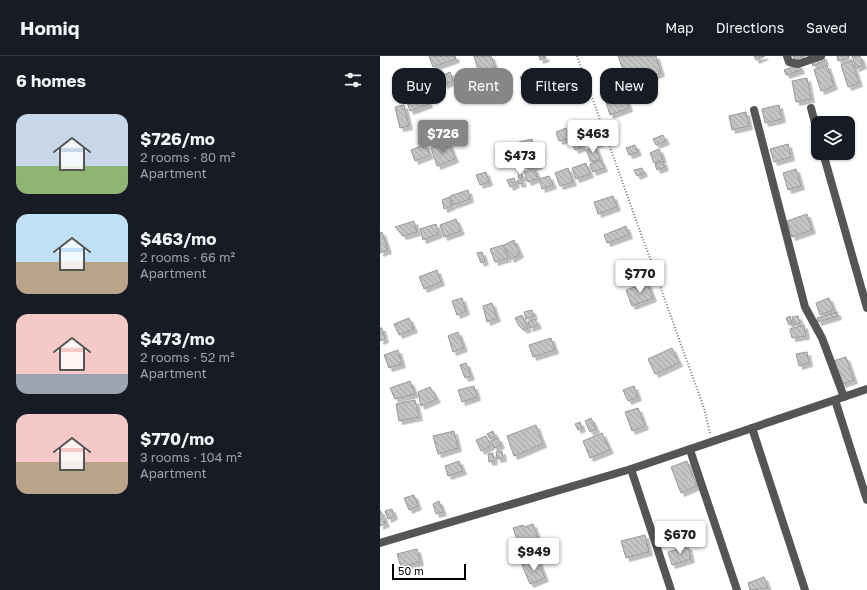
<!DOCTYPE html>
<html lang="en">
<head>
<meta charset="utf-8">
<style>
	:root { --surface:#171b24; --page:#20242c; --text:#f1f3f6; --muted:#9ea1a6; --line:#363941; --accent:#858687 }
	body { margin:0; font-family:"Golos Text",sans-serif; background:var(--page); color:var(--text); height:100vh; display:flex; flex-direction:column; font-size:15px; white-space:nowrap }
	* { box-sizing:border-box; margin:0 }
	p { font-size:13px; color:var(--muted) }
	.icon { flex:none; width:22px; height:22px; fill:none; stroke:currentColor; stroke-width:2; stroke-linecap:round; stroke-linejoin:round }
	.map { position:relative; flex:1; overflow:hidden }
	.sheet { display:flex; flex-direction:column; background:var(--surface); width:380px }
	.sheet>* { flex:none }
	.hud { position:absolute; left:12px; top:12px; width:380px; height:36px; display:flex; gap:8px }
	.fabs { position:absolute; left:431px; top:60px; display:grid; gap:8px }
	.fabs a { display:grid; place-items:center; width:44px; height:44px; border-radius:8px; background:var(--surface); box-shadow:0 1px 3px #0004; font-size:20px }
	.scale { position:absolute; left:12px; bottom:10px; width:74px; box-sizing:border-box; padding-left:4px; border:2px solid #000; border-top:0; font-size:11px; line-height:14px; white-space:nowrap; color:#000; -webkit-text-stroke:3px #fff; paint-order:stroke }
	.price { position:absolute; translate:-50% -34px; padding:0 9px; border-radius:4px; background:#fff; color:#222; font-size:13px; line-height:26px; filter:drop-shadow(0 1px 2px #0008) }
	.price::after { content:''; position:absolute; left:50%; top:24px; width:12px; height:9px; margin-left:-6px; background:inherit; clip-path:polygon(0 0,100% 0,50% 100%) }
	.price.selected { background:var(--accent); color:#fff }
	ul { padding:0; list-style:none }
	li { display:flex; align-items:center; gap:12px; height:100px; padding:0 16px }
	li span { display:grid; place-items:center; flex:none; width:112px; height:80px; border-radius:12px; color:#555 }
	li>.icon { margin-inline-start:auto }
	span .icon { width:48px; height:48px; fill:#fffc; stroke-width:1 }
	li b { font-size:17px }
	h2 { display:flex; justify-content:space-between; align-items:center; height:48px; padding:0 16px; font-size:17px }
	.pill { padding:0 14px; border-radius:12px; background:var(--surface); box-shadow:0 1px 3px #0004; font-size:14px; line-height:36px }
	.pill.selected { background:var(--accent); color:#fff }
	header { display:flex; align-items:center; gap:24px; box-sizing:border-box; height:56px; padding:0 20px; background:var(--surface); border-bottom:1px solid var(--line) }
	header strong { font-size:19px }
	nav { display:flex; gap:22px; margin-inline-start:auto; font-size:14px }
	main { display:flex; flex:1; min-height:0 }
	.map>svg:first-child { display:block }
</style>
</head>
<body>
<header>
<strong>Homiq</strong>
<nav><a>Map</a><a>Directions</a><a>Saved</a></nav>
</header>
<main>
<section class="sheet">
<h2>6 homes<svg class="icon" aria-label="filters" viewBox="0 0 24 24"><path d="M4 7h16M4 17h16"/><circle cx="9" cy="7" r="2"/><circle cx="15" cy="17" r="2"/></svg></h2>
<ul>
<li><span style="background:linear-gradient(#c9d6e8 65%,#8fb573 0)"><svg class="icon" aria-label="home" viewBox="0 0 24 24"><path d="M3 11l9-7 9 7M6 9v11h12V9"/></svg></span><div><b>$726/mo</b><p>2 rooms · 80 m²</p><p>Apartment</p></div></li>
<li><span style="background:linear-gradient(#bfe0f5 60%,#b9a48a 0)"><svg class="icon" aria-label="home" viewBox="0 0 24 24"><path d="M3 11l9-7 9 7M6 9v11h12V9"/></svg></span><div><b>$463/mo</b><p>2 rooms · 66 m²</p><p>Apartment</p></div></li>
<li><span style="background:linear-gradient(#f6c9c9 75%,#9aa5b1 0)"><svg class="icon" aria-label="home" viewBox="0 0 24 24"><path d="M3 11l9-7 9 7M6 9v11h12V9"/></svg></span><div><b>$473/mo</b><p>2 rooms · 52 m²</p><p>Apartment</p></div></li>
<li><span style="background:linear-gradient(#f6c9c9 60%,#b9a48a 0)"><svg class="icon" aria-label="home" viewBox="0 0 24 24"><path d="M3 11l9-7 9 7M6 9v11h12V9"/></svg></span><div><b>$770/mo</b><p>3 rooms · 104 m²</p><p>Apartment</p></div></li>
</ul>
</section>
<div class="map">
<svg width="487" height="534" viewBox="0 0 487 534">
	<defs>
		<pattern id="building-back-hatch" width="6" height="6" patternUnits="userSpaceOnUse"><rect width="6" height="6" fill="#c4c4c4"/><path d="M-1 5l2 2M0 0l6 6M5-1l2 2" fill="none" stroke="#a7a7a7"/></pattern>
		<filter id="shadow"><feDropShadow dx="3.5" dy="3.5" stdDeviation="0" flood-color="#0004"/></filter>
	</defs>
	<rect width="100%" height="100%" fill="#fff"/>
	<g fill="url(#building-back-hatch)" stroke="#999" filter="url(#shadow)">
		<polygon points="49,0 75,0 76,3 53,11"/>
		<polygon points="94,0 111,0 115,12 99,17"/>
		<polygon points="159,0 165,0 166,2 160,4"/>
		<polygon points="238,0 276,0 281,17 248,28"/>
		<polygon points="374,0 385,0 376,4"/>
		<polygon points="413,0 425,0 414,4"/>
		<polygon points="443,0 445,5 433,10 431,4"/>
		<polygon points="457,0 469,0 469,2 458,5"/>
		<polygon points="472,0 480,0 483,9 476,12"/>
		<polygon points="472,5 479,27 468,31 461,9"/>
		<polygon points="419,9 421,14 406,19 404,14"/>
		<polygon points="447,9 454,30 441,35 434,14"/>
		<polygon points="70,16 73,25 64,29 61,20"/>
		<polygon points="152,16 156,25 144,30 140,21"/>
		<polygon points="181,18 183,26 176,28 173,21"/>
		<polygon points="167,20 171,30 162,34 158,23"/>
		<polygon points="427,22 431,43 416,46 412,25"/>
		<polygon points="244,36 249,52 230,59 225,43"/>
		<polygon points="46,40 49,48 30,55 27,46"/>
		<polygon points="24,49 29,70 20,72 15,51"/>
		<polygon points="399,49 402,63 385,67 382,53"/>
		<polygon points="366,56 369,70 352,74 349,60"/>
		<polygon points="203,66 206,75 200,77 197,68"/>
		<polygon points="69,72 81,77 77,86 65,80"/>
		<polygon points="186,72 190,82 179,85 176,76"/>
		<polygon points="216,76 220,87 209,90 206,79"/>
		<polygon points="283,79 286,85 276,89 273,83"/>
		<polygon points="199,81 203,91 195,94 191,85"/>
		<polygon points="152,83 159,109 147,113 139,86"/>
		<polygon points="68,85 75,103 57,110 51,92"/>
		<polygon points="45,88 50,99 35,105 31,94"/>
		<polygon points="408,88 411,101 394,106 390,93"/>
		<polygon points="255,89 258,96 249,99 246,92"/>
		<polygon points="215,90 220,103 211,106 206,94"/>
		<polygon points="279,93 283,103 274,107 270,97"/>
		<polygon points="221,104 224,112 213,116 210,108"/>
		<polygon points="283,105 285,111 277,114 275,108"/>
		<polygon points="206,107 210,118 196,123 192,112"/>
		<polygon points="154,112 158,122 148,126 144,116"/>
		<polygon points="188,112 193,126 180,130 175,117"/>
		<polygon points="262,112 264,117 257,120 254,114"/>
		<polygon points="416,113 421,130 408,134 403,117"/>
		<polygon points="106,116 109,126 100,129 96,119"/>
		<polygon points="139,117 142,118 143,122 138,122"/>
		<polygon points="169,120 173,129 162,133 159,123"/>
		<polygon points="134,122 136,128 130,131 127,124"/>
		<polygon points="141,123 143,127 139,128 137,125"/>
		<polygon points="88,134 90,143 73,149 70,140"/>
		<polygon points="233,140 237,151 218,158 214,146"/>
		<polygon points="69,141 72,150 64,153 62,144"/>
		<polygon points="427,158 432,174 412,181 407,165"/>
		<polygon points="76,163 81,175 64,181 60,169"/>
		<polygon points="34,165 37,176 23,180 15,171"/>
		<polygon points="56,168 59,178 43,184 40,173"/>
		<polygon points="246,170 249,179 227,187 224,179"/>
		<polygon points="2,176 8,194 0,197 0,177"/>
		<polygon points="134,184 140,198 131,203 124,189"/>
		<polygon points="123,189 128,202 115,206 110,193"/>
		<polygon points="102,196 105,205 101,207 97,197"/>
		<polygon points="57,214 61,226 44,233 39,221"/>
		<polygon points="267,226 273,242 252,250 246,234"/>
		<polygon points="82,242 86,255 77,259 72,245"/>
		<polygon points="449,242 454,254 440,259 436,247"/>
		<polygon points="112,247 117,262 107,266 103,250"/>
		<polygon points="152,254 154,260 146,263 144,256"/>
		<polygon points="457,256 458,260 438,266 437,262"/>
		<polygon points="142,259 148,272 144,274 139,270 135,262"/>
		<polygon points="410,260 412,267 409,269 406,262"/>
		<polygon points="418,260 420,267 414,269 412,261"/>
		<polygon points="29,262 34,273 19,279 14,268"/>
		<polygon points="155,263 158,269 150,272 148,266"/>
		<polygon points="424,269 426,280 412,282 410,273"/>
		<polygon points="0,272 2,272 5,283 0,285"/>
		<polygon points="78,276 84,292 73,296 68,280"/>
		<polygon points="171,282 175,294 153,301 149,289"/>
		<polygon points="292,292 299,307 275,318 268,303"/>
		<polygon points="18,294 22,308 9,312 4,299"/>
		<polygon points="427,296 429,307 419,310 416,298"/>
		<polygon points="466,301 474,324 462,328 453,305"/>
		<polygon points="86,307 91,320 85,322 80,309"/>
		<polygon points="30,325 35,338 15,343 10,332"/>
		<polygon points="94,330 97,341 82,346 78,334"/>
		<polygon points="254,330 258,341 248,345 243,334"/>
		<polygon points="50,331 57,343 41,350 38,336"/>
		<polygon points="35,344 39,361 19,365 16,348"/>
		<polygon points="258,352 265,370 252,375 245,356"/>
		<polygon points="211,362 216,373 210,376 205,365"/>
		<polygon points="200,366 202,372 198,374 195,368"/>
		<polygon points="156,369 163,388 134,400 127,380"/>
		<polygon points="74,375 78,392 58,398 53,380"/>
		<polygon points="113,375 115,380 110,383 107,378"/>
		<polygon points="222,377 230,394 210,402 203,385"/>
		<polygon points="106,380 111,390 101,395 96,384"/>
		<polygon points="118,382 121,389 114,392 111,385"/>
		<polygon points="122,395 123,402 117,403 116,396"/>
		<polygon points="113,397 114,405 109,406 108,398"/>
		<polygon points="79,405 83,415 68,420 65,410"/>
		<polygon points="307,405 317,430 301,437 291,411"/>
		<polygon points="34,439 38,450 29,454 24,442"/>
		<polygon points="59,445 63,456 56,458 53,448"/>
		<polygon points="12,453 14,460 8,463 5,455"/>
		<polygon points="0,454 6,467 0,470"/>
		<polygon points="153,468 159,485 151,488 149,485 139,489 133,472 143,469 144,471"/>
		<polygon points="265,479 269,496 246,502 241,485"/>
		<polygon points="308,490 311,503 292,509 288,496"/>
		<polygon points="37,493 40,506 21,511 17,498"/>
		<polygon points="158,504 165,522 150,528 142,509"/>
		<polygon points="384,521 388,532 370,534 368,527"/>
	</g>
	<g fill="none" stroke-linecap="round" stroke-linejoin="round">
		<polyline stroke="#777" stroke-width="2" stroke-dasharray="1 2" stroke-linecap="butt" points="197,0 324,352 330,377"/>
		<g stroke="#555" stroke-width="8">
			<polyline points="407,0 409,6 418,8 441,0"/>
			<polyline points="431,52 438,78"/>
			<polyline points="374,54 425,251 442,282 464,341"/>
			<polyline points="443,97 487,252"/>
			<polyline points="455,344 487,444"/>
			<polyline points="372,372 425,534"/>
			<polyline points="310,394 357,534"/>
			<polyline points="251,413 291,534"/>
			<polyline points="0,487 251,413 487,333"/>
		</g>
	</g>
</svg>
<div class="fabs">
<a><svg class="icon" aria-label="layers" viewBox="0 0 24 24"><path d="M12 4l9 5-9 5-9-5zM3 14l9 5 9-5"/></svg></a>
</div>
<div class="scale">50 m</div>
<b class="price selected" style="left:63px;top:98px">$726</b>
<b class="price" style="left:213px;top:98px">$463</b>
<b class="price" style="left:140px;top:120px">$473</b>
<b class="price" style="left:260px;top:238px">$770</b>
<b class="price" style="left:300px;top:499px">$670</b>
<b class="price" style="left:154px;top:516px">$949</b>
<div class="hud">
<a class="pill">Buy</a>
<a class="pill selected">Rent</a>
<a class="pill">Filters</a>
<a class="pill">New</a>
</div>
</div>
</main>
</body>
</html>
